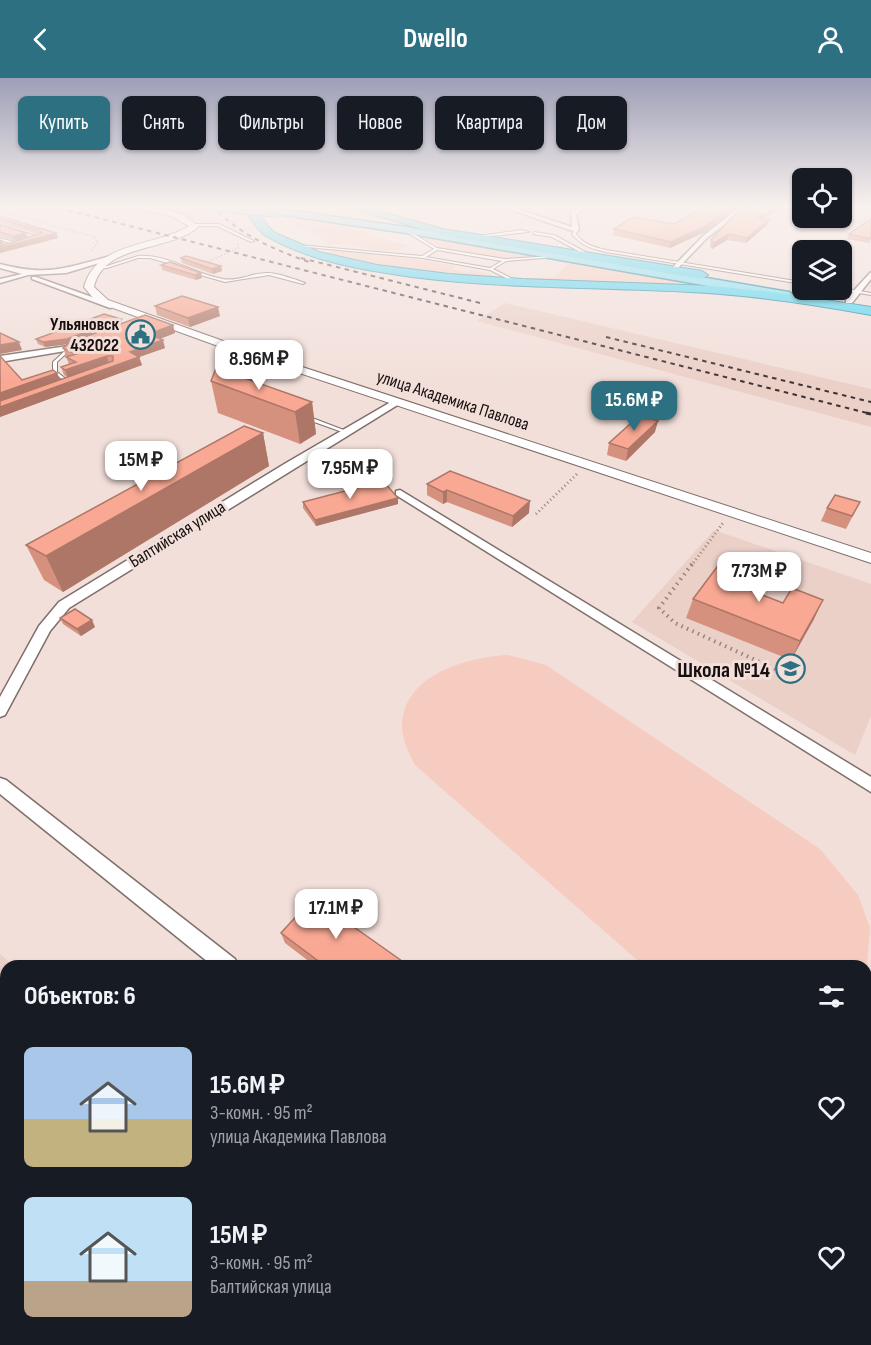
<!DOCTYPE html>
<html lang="ru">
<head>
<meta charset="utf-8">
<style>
	:root { --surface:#171b24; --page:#242831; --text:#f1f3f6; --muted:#9ea1a6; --accent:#2d7081 }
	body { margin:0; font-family:"Sofia Sans Condensed",sans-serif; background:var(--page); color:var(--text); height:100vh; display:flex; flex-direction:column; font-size:22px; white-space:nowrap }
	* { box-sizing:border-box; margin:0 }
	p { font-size:20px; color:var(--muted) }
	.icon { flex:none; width:33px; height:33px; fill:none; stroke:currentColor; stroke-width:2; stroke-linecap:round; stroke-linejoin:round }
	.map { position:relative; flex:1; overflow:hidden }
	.side { position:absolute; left:0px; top:882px; width:872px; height:386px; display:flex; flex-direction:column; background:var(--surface); border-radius:18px 18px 0 0; box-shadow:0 2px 4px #0004 }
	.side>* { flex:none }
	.guide { position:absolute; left:18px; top:18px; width:836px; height:54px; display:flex; gap:12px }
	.fabs { position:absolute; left:792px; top:90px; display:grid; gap:12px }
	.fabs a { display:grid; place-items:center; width:60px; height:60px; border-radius:9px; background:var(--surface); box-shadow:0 2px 4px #0004; font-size:30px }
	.price { position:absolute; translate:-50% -51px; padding:0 14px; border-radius:12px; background:#fff; color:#222; font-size:20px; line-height:39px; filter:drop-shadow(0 2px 3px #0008) }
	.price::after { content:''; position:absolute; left:50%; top:36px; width:18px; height:14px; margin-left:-9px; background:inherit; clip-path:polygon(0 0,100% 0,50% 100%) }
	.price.selected { background:var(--accent); color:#fff }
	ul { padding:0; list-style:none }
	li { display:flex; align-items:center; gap:18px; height:150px; padding:0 24px }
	li span { display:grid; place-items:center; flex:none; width:168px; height:120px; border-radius:9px; color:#555 }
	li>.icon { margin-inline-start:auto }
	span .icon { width:72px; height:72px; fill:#fffc; stroke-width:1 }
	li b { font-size:26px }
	h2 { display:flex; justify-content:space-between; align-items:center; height:72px; padding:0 24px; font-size:26px }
	.chip { padding:0 21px; border-radius:9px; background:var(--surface); box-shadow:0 2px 4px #0004; font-size:21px; line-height:54px }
	.chip.selected { background:var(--accent); color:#fff }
	header { display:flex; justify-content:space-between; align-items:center; height:78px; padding:0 24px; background:var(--accent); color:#fff; font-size:27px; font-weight:700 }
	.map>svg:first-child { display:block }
</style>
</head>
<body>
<header><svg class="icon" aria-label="back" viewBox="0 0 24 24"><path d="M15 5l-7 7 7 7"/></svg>Dwello<svg class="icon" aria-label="person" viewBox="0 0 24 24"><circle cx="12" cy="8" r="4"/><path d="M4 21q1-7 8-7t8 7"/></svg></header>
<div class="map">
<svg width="871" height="1267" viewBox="0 0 871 1267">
	<rect width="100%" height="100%" fill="#f2dfda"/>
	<g fill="#ebd0c8">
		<polygon points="505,225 871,311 871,349 477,243"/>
		<polygon points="714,452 871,506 871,638 855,677 632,544"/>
		<polygon points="0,876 14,888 6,888 6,1013 0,1019"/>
	</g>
	<g fill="#f6ccc1">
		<path d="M300,140L352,148L376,160L409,167C394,181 361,166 342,166C337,166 332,167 327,167L324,162L286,144Z"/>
		<polygon points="421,158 427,158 537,178 501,180 442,170"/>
		<polygon points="334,173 409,180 455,188 452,191 469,194 472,192 491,196 494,199 399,190 327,175"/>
		<polygon points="556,180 710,208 519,201 555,199 569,185 550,181"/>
		<path d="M508,577L546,587L820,771L858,817L870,850L866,898V888H644L415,687C409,675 402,662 402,648C403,596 468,579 508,577Z"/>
	</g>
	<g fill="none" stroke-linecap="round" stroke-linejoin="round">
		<defs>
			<g id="service">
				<polygon points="194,146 219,146 254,163 251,164 217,148 193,148"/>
				<polygon points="0,147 40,159 41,160 35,162 36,160 0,149"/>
				<path d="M406,151L437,170L505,181L554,178L556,179L506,183L493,191L517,203L516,205L490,192L423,180L296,168L298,167L422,178L434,171L405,153ZM437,172L502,183L490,190L426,179Z"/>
				<path d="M575,151L578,152L576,156C583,166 594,169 606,172L802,204V206L606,174C593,171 581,168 572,156Z"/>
				<polygon points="521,152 529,154 475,160 473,159"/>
				<polygon points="534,154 554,157 591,177 588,178 552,159 533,156"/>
				<polygon points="0,160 17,165 18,166 16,167 0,162"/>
				<path d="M138,178C169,176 193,196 223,201C238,204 254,194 269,195C277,195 297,202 305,205L303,206L269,197L225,204L190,194L185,190L150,180H138L107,190L96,191L94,190L107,188Z"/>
				<polygon points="842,210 871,215 871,217 841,212"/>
				<polygon points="70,268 73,269 57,284 57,294 70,304 70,306 68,306 53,294 53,284"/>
				<polygon points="282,285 286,286 244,309 240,308"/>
				<polygon points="303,338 307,338 349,354 345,355 303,340"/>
				<polygon points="6,957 6,969 0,973 0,961"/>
			</g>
			<g id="minor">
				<polygon points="499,128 508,128 572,149 571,134 583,128 591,128 576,136 579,152 576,154"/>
				<polygon points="741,128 748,128 707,160 675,193 671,193 671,191 703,158"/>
				<path d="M107,179L109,182L66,195L28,197L0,205V201L22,196L0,190V186C45,198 63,191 107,179Z"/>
				<polygon points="871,194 871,201 852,225 846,225 846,221"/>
				<polygon points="32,199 36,199 117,228 110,230 32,201"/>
				<polygon points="68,268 72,270 71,272 0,284 0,278"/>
				<polygon points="396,321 404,323 69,530 50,553 5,637 0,639 0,619 39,548 59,524 286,385"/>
				<polygon points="400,412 871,699 871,714 396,417 396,413"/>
				<polygon points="0,700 6,702 235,881 238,888 213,888 0,716"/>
				<polygon points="685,1262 715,1262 717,1267 687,1267"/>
			</g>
			<path id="tertiary" d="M121,128C146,128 181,128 198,149C171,174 104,164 94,209L108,222L226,264L871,475V485L218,268L102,226L94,221L84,209C96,163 156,169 189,148L171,138Z"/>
			<polygon id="primary" points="279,131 406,149 789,214 795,218 789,222 406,155 276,136 276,132"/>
			<g id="trunk">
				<path d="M242,128H252L273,154L319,174L377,187L449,196L522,201L713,208L781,215L871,229V237C811,226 751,217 690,214C597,209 505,211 412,199C364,192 311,184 268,159C258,154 249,138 242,128Z"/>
				<polygon points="344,128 360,128 443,151 702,193 708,197 702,201 442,157"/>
			</g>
		</defs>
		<use href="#service" stroke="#7f6e6a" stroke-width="2"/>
		<use href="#minor" stroke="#7f6e6a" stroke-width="3"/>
		<use href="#tertiary" stroke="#7f6e6a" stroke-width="2"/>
		<use href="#primary" stroke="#1d88a0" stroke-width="3"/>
		<use href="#trunk" stroke="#1d88a0" stroke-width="2"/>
		<g stroke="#948683" stroke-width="1.5" stroke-dasharray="1 2" stroke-linecap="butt">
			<polyline points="0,133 95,159 98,164 91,174"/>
			<polyline points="205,185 238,170 238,166"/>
		</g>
		<g stroke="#948683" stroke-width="3" stroke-dasharray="1 3" stroke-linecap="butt">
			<polyline points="536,436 578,395"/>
			<polyline points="691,488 723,445"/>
		</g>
		<polyline stroke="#948683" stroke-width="4" stroke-dasharray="1.5 4.5" stroke-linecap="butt" points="692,486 659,530 675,545 788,597"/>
		<use href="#service" fill="#fff" fill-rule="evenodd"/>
		<use href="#minor" fill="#fff" fill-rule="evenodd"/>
		<use href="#tertiary" fill="#fff" fill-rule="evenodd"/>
		<use href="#primary" fill="#7adff5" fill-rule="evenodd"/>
		<use href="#trunk" fill="#4ed4f2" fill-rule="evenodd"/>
		<g stroke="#3b3231" stroke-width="2" stroke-dasharray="4.5 4.5" stroke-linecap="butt">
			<polyline points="51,128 871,336"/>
			<path d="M212,128C239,156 272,171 309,184"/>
			<polyline points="301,180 484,226"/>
			<polyline points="606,259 871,324"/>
		</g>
		<polyline stroke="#3b3231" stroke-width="3" stroke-dasharray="8 8" stroke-linecap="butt" points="866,335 871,336"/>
		<defs>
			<polyline id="primary-bridge" points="214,128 279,134"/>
		</defs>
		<use href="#primary-bridge" stroke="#1d88a0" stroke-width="12" stroke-linecap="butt"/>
		<use href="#primary-bridge" stroke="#7adff5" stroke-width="10"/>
	</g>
	<g fill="#d5907e">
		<polygon points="0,138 56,155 58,160 0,175 0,168 26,160 15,163 0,158 0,147 26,155 27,160 39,156 0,145"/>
		<polygon points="764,141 767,147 746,165 727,162 712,171 710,168 711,162"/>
		<polygon points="871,141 870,165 847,161 849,156"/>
		<polygon points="674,146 705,154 670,170 613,157 614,151"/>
		<polygon points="181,180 221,188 222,193 213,196 182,185"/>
		<polygon points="161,187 201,195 202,200 196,202 162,192"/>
		<polygon points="155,228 220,238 190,249 157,237"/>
		<polygon points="121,241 122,245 173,247 175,255 160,261 165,270 139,279 142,287 0,339 0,278 22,302 57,295 60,302 67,299 64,297 61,289 69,286 66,279 68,279 66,278 63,270 68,266 45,269 38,266 36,261"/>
		<polygon points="211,303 312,324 316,356 300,366 218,335"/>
		<polygon points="655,354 626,383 607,377 609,365"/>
		<polygon points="263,355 269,388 63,514 44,502 26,467"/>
		<polygon points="427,406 529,435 512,449 447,424 443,426 427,417"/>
		<polygon points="303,424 398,426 316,448 303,430"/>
		<polygon points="860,424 846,451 821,443 827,430"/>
		<polygon points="748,495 742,510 783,525 814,541 791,582 686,540 693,521"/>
		<polygon points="60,540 95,549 81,558 63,546"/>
		<polygon points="281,855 409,888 315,888 285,865"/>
		<polygon points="817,1262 866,1262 871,1267 824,1267"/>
	</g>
	<g fill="#ae7667">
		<polygon points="732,128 737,128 705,154 670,170 671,164"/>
		<polygon points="778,128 786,128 756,145 758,140"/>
		<polygon points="769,142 767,147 746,165 747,160"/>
		<polygon points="26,155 27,160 15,163 13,158"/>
		<polygon points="56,155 58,160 0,175 0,170"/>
		<polygon points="729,156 727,162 712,171 714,165"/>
		<polygon points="2,161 4,166 0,167 0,162"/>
		<polygon points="221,188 222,193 213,196 212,191"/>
		<polygon points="201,195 202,200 196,202 195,197"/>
		<polygon points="218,229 220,238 190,249 188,240"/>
		<polygon points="121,241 123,247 69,266 45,269 43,264"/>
		<polygon points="173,247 175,255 151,264 149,256"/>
		<polygon points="163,262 165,270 139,279 142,287 0,339 0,329 132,281 130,274"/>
		<polygon points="19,264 22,272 0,276 0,267"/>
		<polygon points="107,278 109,286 68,300 65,292"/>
		<polygon points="57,295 61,303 0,325 0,315"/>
		<polygon points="312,324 316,356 300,366 295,334"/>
		<polygon points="658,343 655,354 626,383 628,371"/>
		<polygon points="263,355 269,388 63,514 46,478"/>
		<polygon points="447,412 447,424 443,426 443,414"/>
		<polygon points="398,420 398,426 316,448 315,442"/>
		<polygon points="530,423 529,435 512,449 513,438"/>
		<polygon points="748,495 741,514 739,508"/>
		<polygon points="823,522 814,541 791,582 800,563"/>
		<polygon points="92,542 95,549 81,558 77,551"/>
		<polygon points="172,1262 180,1262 185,1267 176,1267"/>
	</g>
	<g fill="#f8a893" stroke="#ae7667" stroke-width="1.5">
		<polygon points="706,128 732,128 706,148 671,164 614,151 633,139 674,146"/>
		<polygon points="746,128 778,128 758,140 769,142 747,160 729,156 714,165 711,162 734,137"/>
		<polygon points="0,138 56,155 0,170 0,168 42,155 39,152 0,141"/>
		<polygon points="871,141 871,161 849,156"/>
		<polygon points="0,147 26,155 13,158 0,154"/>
		<polygon points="186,178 221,188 212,191 181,180"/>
		<polygon points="170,184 201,195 195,197 161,187"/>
		<polygon points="182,218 218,229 188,240 155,228"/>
		<polygon points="104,236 121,241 67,261 43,264 36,261"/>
		<polygon points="145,237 173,247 149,256 163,262 130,274 139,279 0,329 0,323 113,283 113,278 107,278 65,292 61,289 76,284 66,279 76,276 63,270 71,264"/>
		<polygon points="0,255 19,264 0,267"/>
		<polygon points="0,278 22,302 53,292 57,295 0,315"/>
		<polygon points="216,290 312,324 295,334 211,303"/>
		<polygon points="640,337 658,343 628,371 609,365"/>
		<polygon points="244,348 263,355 46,478 26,467"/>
		<polygon points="450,393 530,423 513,438 447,412 443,414 427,406"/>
		<polygon points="383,403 398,420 315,442 303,424"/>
		<polygon points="835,417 860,424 852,438 827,430"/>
		<polygon points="720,485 748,495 739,508 783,525 792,510 823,522 800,563 693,521"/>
		<polygon points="75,531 92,542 77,551 60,540"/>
		<polygon points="313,820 409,888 325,888 281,855"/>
		<polygon points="866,1210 871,1214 871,1267 839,1267 832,1262 866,1262"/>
		<polygon points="114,1262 172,1262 176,1267 110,1267"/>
		<polygon points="505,1262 563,1262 569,1267 502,1267"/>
	</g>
	<linearGradient id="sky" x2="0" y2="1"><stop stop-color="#9d9fb6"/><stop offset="0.42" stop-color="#f9f1ee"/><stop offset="1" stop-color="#f9f1ee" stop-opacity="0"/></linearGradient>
	<rect width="871" height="305" fill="url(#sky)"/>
	<defs>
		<symbol id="civic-ring" viewBox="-11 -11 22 22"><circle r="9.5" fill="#f2dfda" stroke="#2d7081" stroke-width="1.5"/><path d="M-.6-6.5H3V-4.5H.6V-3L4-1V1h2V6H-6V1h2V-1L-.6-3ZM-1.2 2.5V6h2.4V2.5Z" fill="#2d7081"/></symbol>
		<symbol id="school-ring" viewBox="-11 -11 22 22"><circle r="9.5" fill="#f2dfda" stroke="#2d7081" stroke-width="1.5"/><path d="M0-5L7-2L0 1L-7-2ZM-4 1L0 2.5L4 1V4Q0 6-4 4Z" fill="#2d7081"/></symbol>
	</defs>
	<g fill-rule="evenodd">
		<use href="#civic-ring" x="124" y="240" width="33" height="33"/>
		<use href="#school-ring" x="774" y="574" width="33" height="33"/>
	</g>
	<g text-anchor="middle" stroke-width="6" stroke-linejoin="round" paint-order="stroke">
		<g font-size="18" font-weight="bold" fill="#160f0e" stroke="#f2dfda" text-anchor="end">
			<text x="119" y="252">Ульяновск<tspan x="119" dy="21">432022</tspan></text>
		</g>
		<g font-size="18" fill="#160f0e" stroke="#f2dfda">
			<text transform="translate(453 322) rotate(18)" y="6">улица Академика Павлова</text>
			<text transform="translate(177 456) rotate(-32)" y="6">Балтийская улица</text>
		</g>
		<g font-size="22" font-weight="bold" fill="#160f0e" stroke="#f2dfda" text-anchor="end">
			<text x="770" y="599">Школа №14</text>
		</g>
	</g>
</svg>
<div class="fabs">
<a><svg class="icon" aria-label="locate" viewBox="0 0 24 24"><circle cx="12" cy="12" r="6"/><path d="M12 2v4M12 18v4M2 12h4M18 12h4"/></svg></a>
<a><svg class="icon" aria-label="layers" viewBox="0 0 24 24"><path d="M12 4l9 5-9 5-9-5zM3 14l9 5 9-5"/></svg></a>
</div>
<b class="price" style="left:259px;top:313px">8.96M ₽</b>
<b class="price selected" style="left:634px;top:354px">15.6M ₽</b>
<b class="price" style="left:141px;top:414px">15M ₽</b>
<b class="price" style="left:350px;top:422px">7.95M ₽</b>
<b class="price" style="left:759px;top:525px">7.73M ₽</b>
<b class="price" style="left:336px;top:862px">17.1M ₽</b>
<div class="guide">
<a class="chip selected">Купить</a>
<a class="chip">Снять</a>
<a class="chip">Фильтры</a>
<a class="chip">Новое</a>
<a class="chip">Квартира</a>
<a class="chip">Дом</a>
</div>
<section class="side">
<h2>Объектов: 6<svg class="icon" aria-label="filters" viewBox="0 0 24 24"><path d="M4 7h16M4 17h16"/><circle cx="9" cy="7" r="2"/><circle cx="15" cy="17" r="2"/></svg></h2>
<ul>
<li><span style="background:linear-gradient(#a9c7e8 60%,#c2b280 0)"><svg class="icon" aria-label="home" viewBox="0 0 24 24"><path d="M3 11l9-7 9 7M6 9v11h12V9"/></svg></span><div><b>15.6M ₽</b><p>3-комн. · 95 m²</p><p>улица Академика Павлова</p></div><svg class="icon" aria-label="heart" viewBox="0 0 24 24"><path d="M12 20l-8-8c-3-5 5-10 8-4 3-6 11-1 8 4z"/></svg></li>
<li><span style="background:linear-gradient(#bfe0f5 70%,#b9a48a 0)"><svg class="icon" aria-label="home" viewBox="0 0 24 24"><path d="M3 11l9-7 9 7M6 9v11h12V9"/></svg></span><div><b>15M ₽</b><p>3-комн. · 95 m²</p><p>Балтийская улица</p></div><svg class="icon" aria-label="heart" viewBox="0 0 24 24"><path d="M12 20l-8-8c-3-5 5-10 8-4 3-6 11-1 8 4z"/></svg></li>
</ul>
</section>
</div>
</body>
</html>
